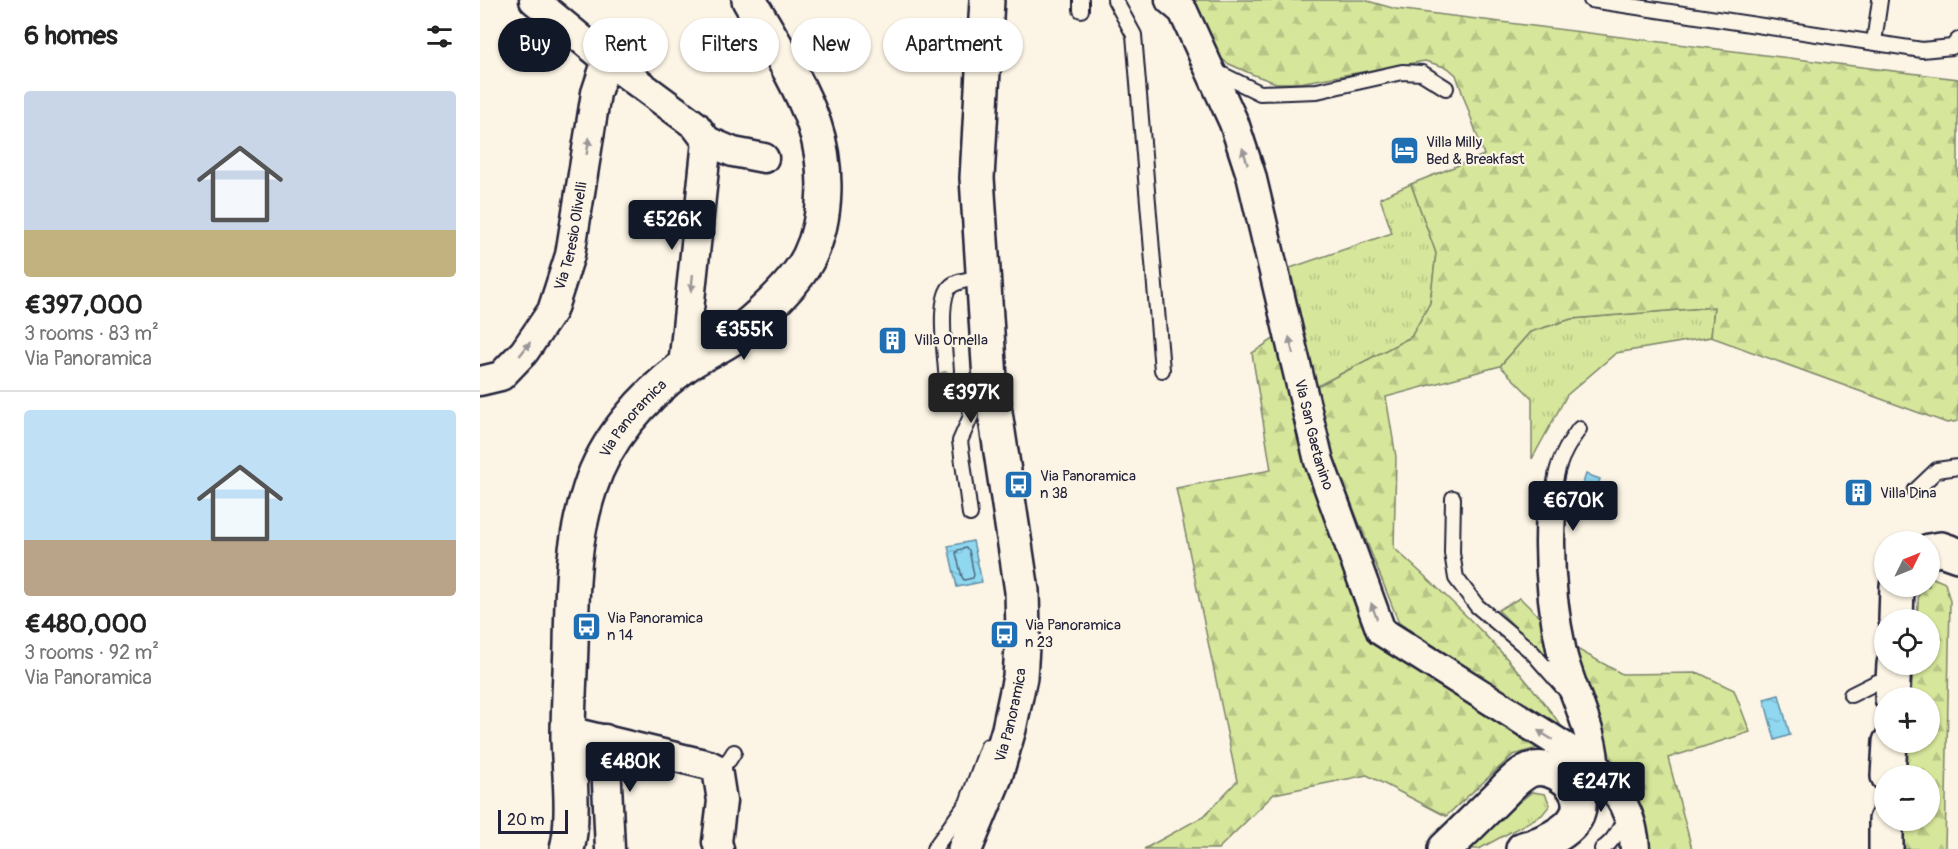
<!DOCTYPE html>
<html lang="en">
<head>
<meta charset="utf-8">
<style>
	:root { --surface:#fff; --page:#f2f2f2; --text:#222; --muted:#767676; --line:#e0e0e0; --accent:#111827 }
	body { margin:0; font-family:Pangolin,sans-serif; background:var(--page); color:var(--text); height:100vh; display:flex; flex-direction:column; font-size:22px; white-space:nowrap }
	* { box-sizing:border-box; margin:0 }
	p { font-size:20px; color:var(--muted) }
	.icon { flex:none; width:33px; height:33px; fill:none; stroke:currentColor; stroke-width:2; stroke-linecap:round; stroke-linejoin:round }
	.map { position:relative; flex:1; overflow:hidden }
	.side { display:flex; flex-direction:column; background:var(--surface); width:480px }
	.side>* { flex:none }
	.guide { position:absolute; left:18px; top:18px; width:570px; height:54px; display:flex; gap:12px }
	.needle { width:39px; rotate:47deg }
	.tools { position:absolute; left:1394px; top:531px; display:grid; gap:12px }
	.tools a { display:grid; place-items:center; width:66px; height:66px; border-radius:50%; background:var(--surface); box-shadow:0 2px 4px #0004; font-size:30px }
	.scale { position:absolute; left:18px; bottom:15px; width:70px; box-sizing:border-box; padding-left:6px; border:3px solid #22223b; border-top:0; font-size:16px; line-height:21px; white-space:nowrap; color:#22223b; -webkit-text-stroke:4px #fcf5e5; paint-order:stroke }
	.price { position:absolute; translate:-50% -51px; padding:0 14px; border-radius:6px; background:var(--accent); color:#fff; font-size:20px; line-height:39px; filter:drop-shadow(0 2px 3px #0008) }
	.price::after { content:''; position:absolute; left:50%; top:36px; width:18px; height:14px; margin-left:-9px; background:inherit; clip-path:polygon(0 0,100% 0,50% 100%) }
	.price.on { background:#222; color:#fff }
	ul { padding:0; list-style:none }
	li { display:grid; align-content:center; gap:12px; height:318px; padding:0 24px }
	li+li { border-top:2px solid var(--line) }
	li span { display:grid; place-items:center; height:186px; border-radius:6px; color:#555 }
	li>.icon { margin-inline-start:auto }
	span .icon { width:108px; height:108px; fill:#fffc; stroke-width:1 }
	li b { font-size:26px }
	h2 { display:flex; justify-content:space-between; align-items:center; height:72px; padding:0 24px; font-size:26px }
	.tag { padding:0 21px; border-radius:27px; background:var(--surface); box-shadow:0 2px 4px #0004; font-size:21px; line-height:54px }
	.tag.on { background:var(--accent); color:#fff }
	main { display:flex; flex:1; min-height:0 }
	.map>svg:first-child { display:block }
</style>
</head>
<body>
<main>
<section class="side">
<h2>6 homes<svg class="icon" aria-label="filters" viewBox="0 0 24 24"><path d="M4 7h16M4 17h16"/><circle cx="9" cy="7" r="2"/><circle cx="15" cy="17" r="2"/></svg></h2>
<ul>
<li><span style="background:linear-gradient(#c9d6e8 75%,#c2b280 0)"><svg class="icon" aria-label="home" viewBox="0 0 24 24"><path d="M3 11l9-7 9 7M6 9v11h12V9"/></svg></span><div><b>€397,000</b><p>3 rooms · 83 m²</p><p>Via Panoramica</p></div></li>
<li><span style="background:linear-gradient(#bfe0f5 70%,#b9a48a 0)"><svg class="icon" aria-label="home" viewBox="0 0 24 24"><path d="M3 11l9-7 9 7M6 9v11h12V9"/></svg></span><div><b>€480,000</b><p>3 rooms · 92 m²</p><p>Via Panoramica</p></div></li>
</ul>
</section>
<div class="map">
<svg width="1478" height="849" viewBox="0 0 1478 849">
	<defs>
		<pattern id="grass-tufts" width="24" height="20" patternUnits="userSpaceOnUse" patternTransform="scale(1.5)"><rect width="24" height="20" fill="#d6e69a"/><path d="M3 7l-1-3M5 7V3M7 7l1-3M15 17l-1-3M17 17v-4M19 17l1-3" fill="none" stroke="#b7c586"/></pattern>
		<pattern id="forest-firs" width="22" height="20" patternUnits="userSpaceOnUse" patternTransform="scale(1.5)"><rect width="22" height="20" fill="#d6e69a"/><path d="M5 1l3.5 6h-7zM16 11l3.5 6h-7z" fill="#b7c586"/></pattern>
		<pattern id="water-ripples" width="26" height="14" patternUnits="userSpaceOnUse" patternTransform="scale(1.5)"><rect width="26" height="14" fill="#8fd8f0"/><path d="M2 4q2-2 4 0t4 0M15 11q2-2 4 0t4 0" fill="none" stroke="#7bb9cf"/></pattern>
	</defs>
	<rect width="100%" height="100%" fill="#fcf5e5"/>
	<filter id="ink" filterUnits="userSpaceOnUse"><feTurbulence type="fractalNoise" baseFrequency=".0167" numOctaves="2"/><feDisplacementMap in="SourceGraphic" scale="12" xChannelSelector="R" yChannelSelector="G"/><feConvolveMatrix kernelMatrix="1 2 1 2 8 2 1 2 1" color-interpolation-filters="sRGB"/></filter>
	<g filter="url(#ink)">
		<g fill="url(#grass-tufts)" stroke="#7c846a" stroke-width="1.5">
			<polygon points="931,184 956,253 950,303 931,337 836,387 810,268 912,233 900,198"/>
			<polygon points="1234,307 1231,337 1136,353 1087,395 1052,459 1052,398 1020,366 1050,332 1091,319"/>
			<polygon points="1052,792 1065,794 1070,805 1062,815 999,849 990,849 1038,803"/>
		</g>
		<g fill="url(#forest-firs)" stroke="#7c846a" stroke-width="1.5">
			<path d="M707,0H884L916,9L1478,79V421L1467,423L1231,337L1234,307L1091,319L1050,332L1020,366L906,397L916,457L914,548C976,604 1036,661 1084,730L919,623L853,457L836,387L931,337L950,303L956,253L931,184L1004,155L976,75L968,68L945,61L819,83H796L774,75L747,63L733,51Z"/>
			<polygon points="798,336 891,637 1064,746 1033,755 966,816 887,775 794,794 738,849 664,849 724,816 757,781 696,488 791,470 772,353"/>
			<polygon points="1451,577 1465,583 1470,601 1465,849 1419,849 1421,821 1449,820 1449,776 1425,775 1427,743 1449,742 1449,698 1431,697 1433,665 1449,664 1449,620 1437,619 1439,587 1449,586 1449,578"/>
			<polygon points="1040,598 1086,643 1142,674 1219,673 1254,690 1270,732 1188,758 1212,849 1168,849 1169,845 1165,815 1133,771 1103,709 1063,655 1018,610"/>
		</g>
		<g fill="url(#water-ripples)" stroke="#638fa8" stroke-width="1.5">
			<polygon points="1106,474 1120,479 1109,515 1094,511"/>
			<polygon points="493,541 502,582 477,587 468,546"/>
			<polygon points="1299,695 1310,735 1295,740 1284,699"/>
		</g>
		<g fill="none" stroke-linecap="round" stroke-linejoin="round">
			<polygon stroke="#4e6b83" stroke-width="1.5" points="486,548 489,550 494,575 493,578 484,580 482,577 476,553 478,550"/>
			<defs>
				<g id="service">
					<polyline points="635,0 654,35 682,370"/>
					<polyline points="1111,0 1442,50 1472,47 1478,40"/>
					<polyline points="601,10 601,0"/>
					<polyline points="1394,42 1400,0"/>
					<polyline points="733,70 780,93 837,91 922,72 942,73 966,88"/>
					<path d="M466,371C465,353 457,298 471,286C478,280 494,279 503,277"/>
					<polyline points="1435,491 1457,470 1478,467"/>
					<polyline points="973,498 972,553 976,578 997,606 1052,652 1087,692"/>
					<path d="M1071,511C1075,474 1077,459 1099,429"/>
					<polyline points="490,514 480,441 491,416 488,388 493,384 510,379"/>
					<polyline points="1371,695 1397,682 1413,683"/>
					<polyline points="237,769 249,760 254,752"/>
					<polyline points="454,849 487,803 508,746"/>
					<path d="M1122,849C1133,842 1141,828 1145,815"/>
				</g>
				<g id="minor">
					<polyline points="54,0 127,60 215,125 227,141 253,152 284,158"/>
					<path id="s1" d="M690,0L703,11L754,123L771,175L839,461L901,631L1115,766C1137,788 1154,817 1155,849"/>
					<polyline points="203,366 227,141"/>
					<path id="s2" d="M0,381L21,376L44,352L72,311L90,255L116,93L127,60"/>
					<path d="M1071,511C1068,560 1071,604 1082,653C1091,692 1118,737 1114,777"/>
					<polyline points="88,731 229,765 237,769 242,801 237,842 239,849"/>
					<polyline points="125,739 130,849"/>
				</g>
				<g id="tertiary">
					<polyline points="1449,551 1461,549 1478,555"/>
					<polyline points="1416,620 1417,586"/>
					<polyline points="1412,698 1414,664"/>
					<polyline points="1408,776 1410,742"/>
					<path id="s3" d="M87,849C95,820 89,769 88,738C88,707 90,677 91,646C92,590 92,542 110,488C125,440 163,397 203,367C217,356 234,350 249,340C274,322 315,285 329,257C348,218 348,165 334,124C319,81 292,40 269,0"/>
					<path id="s4" d="M485,849L515,777L529,729L540,677L543,632L542,591L510,379L497,178L507,0"/>
					<path d="M965,849C983,832 1000,815 1018,797C1027,788 1038,775 1050,770C1074,762 1108,789 1097,815C1089,833 1061,844 1043,849"/>
					<polyline points="1406,849 1406,820"/>
				</g>
			</defs>
			<use href="#service" stroke="#22223b" stroke-width="18"/>
			<use href="#minor" stroke="#22223b" stroke-width="33"/>
			<use href="#tertiary" stroke="#22223b" stroke-width="38"/>
			<use href="#service" stroke="#fcf5e5" stroke-width="14"/>
			<use href="#minor" stroke="#fcf5e5" stroke-width="28"/>
			<use href="#tertiary" stroke="#fcf5e5" stroke-width="33"/>
		</g>
		<g fill="#9d9c95">
			<circle cx="465" cy="380" r="9"/>
			<circle cx="467" cy="398" r="9"/>
		</g>
		<defs><path id="oneway-solid" d="M-6-.8H1V-3.2L6.5 0L1 3.2V.8H-6Z" transform="scale(1.5)"/></defs>
		<g fill="#9a9698">
			<use href="#oneway-solid" transform="translate(108 146) rotate(-81)"/>
			<use href="#oneway-solid" transform="translate(765 156) rotate(-108)"/>
			<use href="#oneway-solid" transform="translate(212 283) rotate(96)"/>
			<use href="#oneway-solid" transform="translate(811 345) rotate(-103)"/>
			<use href="#oneway-solid" transform="translate(45 349) rotate(-52)"/>
			<use href="#oneway-solid" transform="translate(894 611) rotate(-110)"/>
			<use href="#oneway-solid" transform="translate(1065 735) rotate(-148)"/>
		</g>
	</g>
	<defs>
		<symbol id="hotel-square" viewBox="-11 -11 22 22"><rect x="-9" y="-9" width="18" height="18" rx="4" fill="#1f6fb2" stroke="#fcf5e5"/><path d="M-6-4.5h1.5V1H6V5H4.5V3h-9V5H-6ZM-4 0a1.8 1.8 0 1 1 3.6 0ZM.5 0V-2.5h3Q6-2.5 6 0Z" fill="#fff"/></symbol>
		<symbol id="building-square" viewBox="-11 -11 22 22"><rect x="-9" y="-9" width="18" height="18" rx="4" fill="#1f6fb2" stroke="#fcf5e5"/><path d="M-4-6H4V6H1V3H-1V6H-4ZM-2.5-4.3h1.7v1.8h-1.7ZM.8-4.3h1.7v1.8H.8ZM-2.5-1h1.7V.8h-1.7ZM.8-1h1.7V.8H.8Z" fill="#fff"/></symbol>
		<symbol id="bus-square" viewBox="-11 -11 22 22"><rect x="-9" y="-9" width="18" height="18" rx="4" fill="#1f6fb2" stroke="#fcf5e5"/><path d="M-5-6H5V4H4V6H2V4H-2V6H-4V4H-5ZM-3.5-4V0h7V-4ZM-3.5 1.2v1.5H-2V1.2ZM2 1.2v1.5H3.5V1.2Z" fill="#fff"/></symbol>
	</defs>
	<g fill-rule="evenodd">
		<use href="#hotel-square" x="908" y="134" width="33" height="33"/>
		<use href="#building-square" x="396" y="324" width="33" height="33"/>
		<use href="#bus-square" x="522" y="468" width="33" height="33"/>
		<use href="#building-square" x="1362" y="476" width="33" height="33"/>
		<use href="#bus-square" x="90" y="610" width="33" height="33"/>
		<use href="#bus-square" x="508" y="618" width="33" height="33"/>
	</g>
	<g text-anchor="middle" stroke-width="4.5" stroke-linejoin="round" paint-order="stroke">
		<g font-size="15" fill="#22223b" stroke="#fcf5e5" text-anchor="start">
			<text x="946" y="147">Villa Milly<tspan x="946" dy="17">Bed &amp; Breakfast</tspan></text>
			<text x="434" y="345">Villa Ornella</text>
			<text x="560" y="481">Via Panoramica<tspan x="560" dy="17">n 38</tspan></text>
			<text x="1400" y="498">Villa Dina</text>
			<text x="127" y="623">Via Panoramica<tspan x="127" dy="17">n 14</tspan></text>
			<text x="545" y="630">Via Panoramica<tspan x="545" dy="17">n 23</tspan></text>
		</g>
		<g font-size="15" fill="#22223b" stroke="#fcf5e5">
			<text dy="5" stroke="none"><textPath href="#s2" startOffset="182">Via Teresio Olivelli</textPath></text>
			<text dy="5" stroke="none"><textPath href="#s3" startOffset="446">Via Panoramica</textPath></text>
			<text dy="5" stroke="none"><textPath href="#s1" startOffset="462">Via San Gaetanino</textPath></text>
			<text dy="5" stroke="none"><textPath href="#s4" startOffset="142">Via Panoramica</textPath></text>
		</g>
	</g>
</svg>
<div class="tools">
<a><svg class="needle" viewBox="-14 -14 28 28"><path d="M0-13l5 13h-10z" fill="#e53935"/><path d="M0 13l5-13h-10z" fill="#767676"/></svg></a>
<a><svg class="icon" aria-label="locate" viewBox="0 0 24 24"><circle cx="12" cy="12" r="6"/><path d="M12 2v4M12 18v4M2 12h4M18 12h4"/></svg></a>
<a>+</a>
<a>−</a>
</div>
<div class="scale">20 m</div>
<b class="price" style="left:192px;top:251px">€526K</b>
<b class="price" style="left:264px;top:361px">€355K</b>
<b class="price on" style="left:491px;top:424px">€397K</b>
<b class="price" style="left:1093px;top:532px">€670K</b>
<b class="price" style="left:150px;top:793px">€480K</b>
<b class="price" style="left:1121px;top:813px">€247K</b>
<div class="guide">
<a class="tag on">Buy</a>
<a class="tag">Rent</a>
<a class="tag">Filters</a>
<a class="tag">New</a>
<a class="tag">Apartment</a>
</div>
</div>
</main>
</body>
</html>
